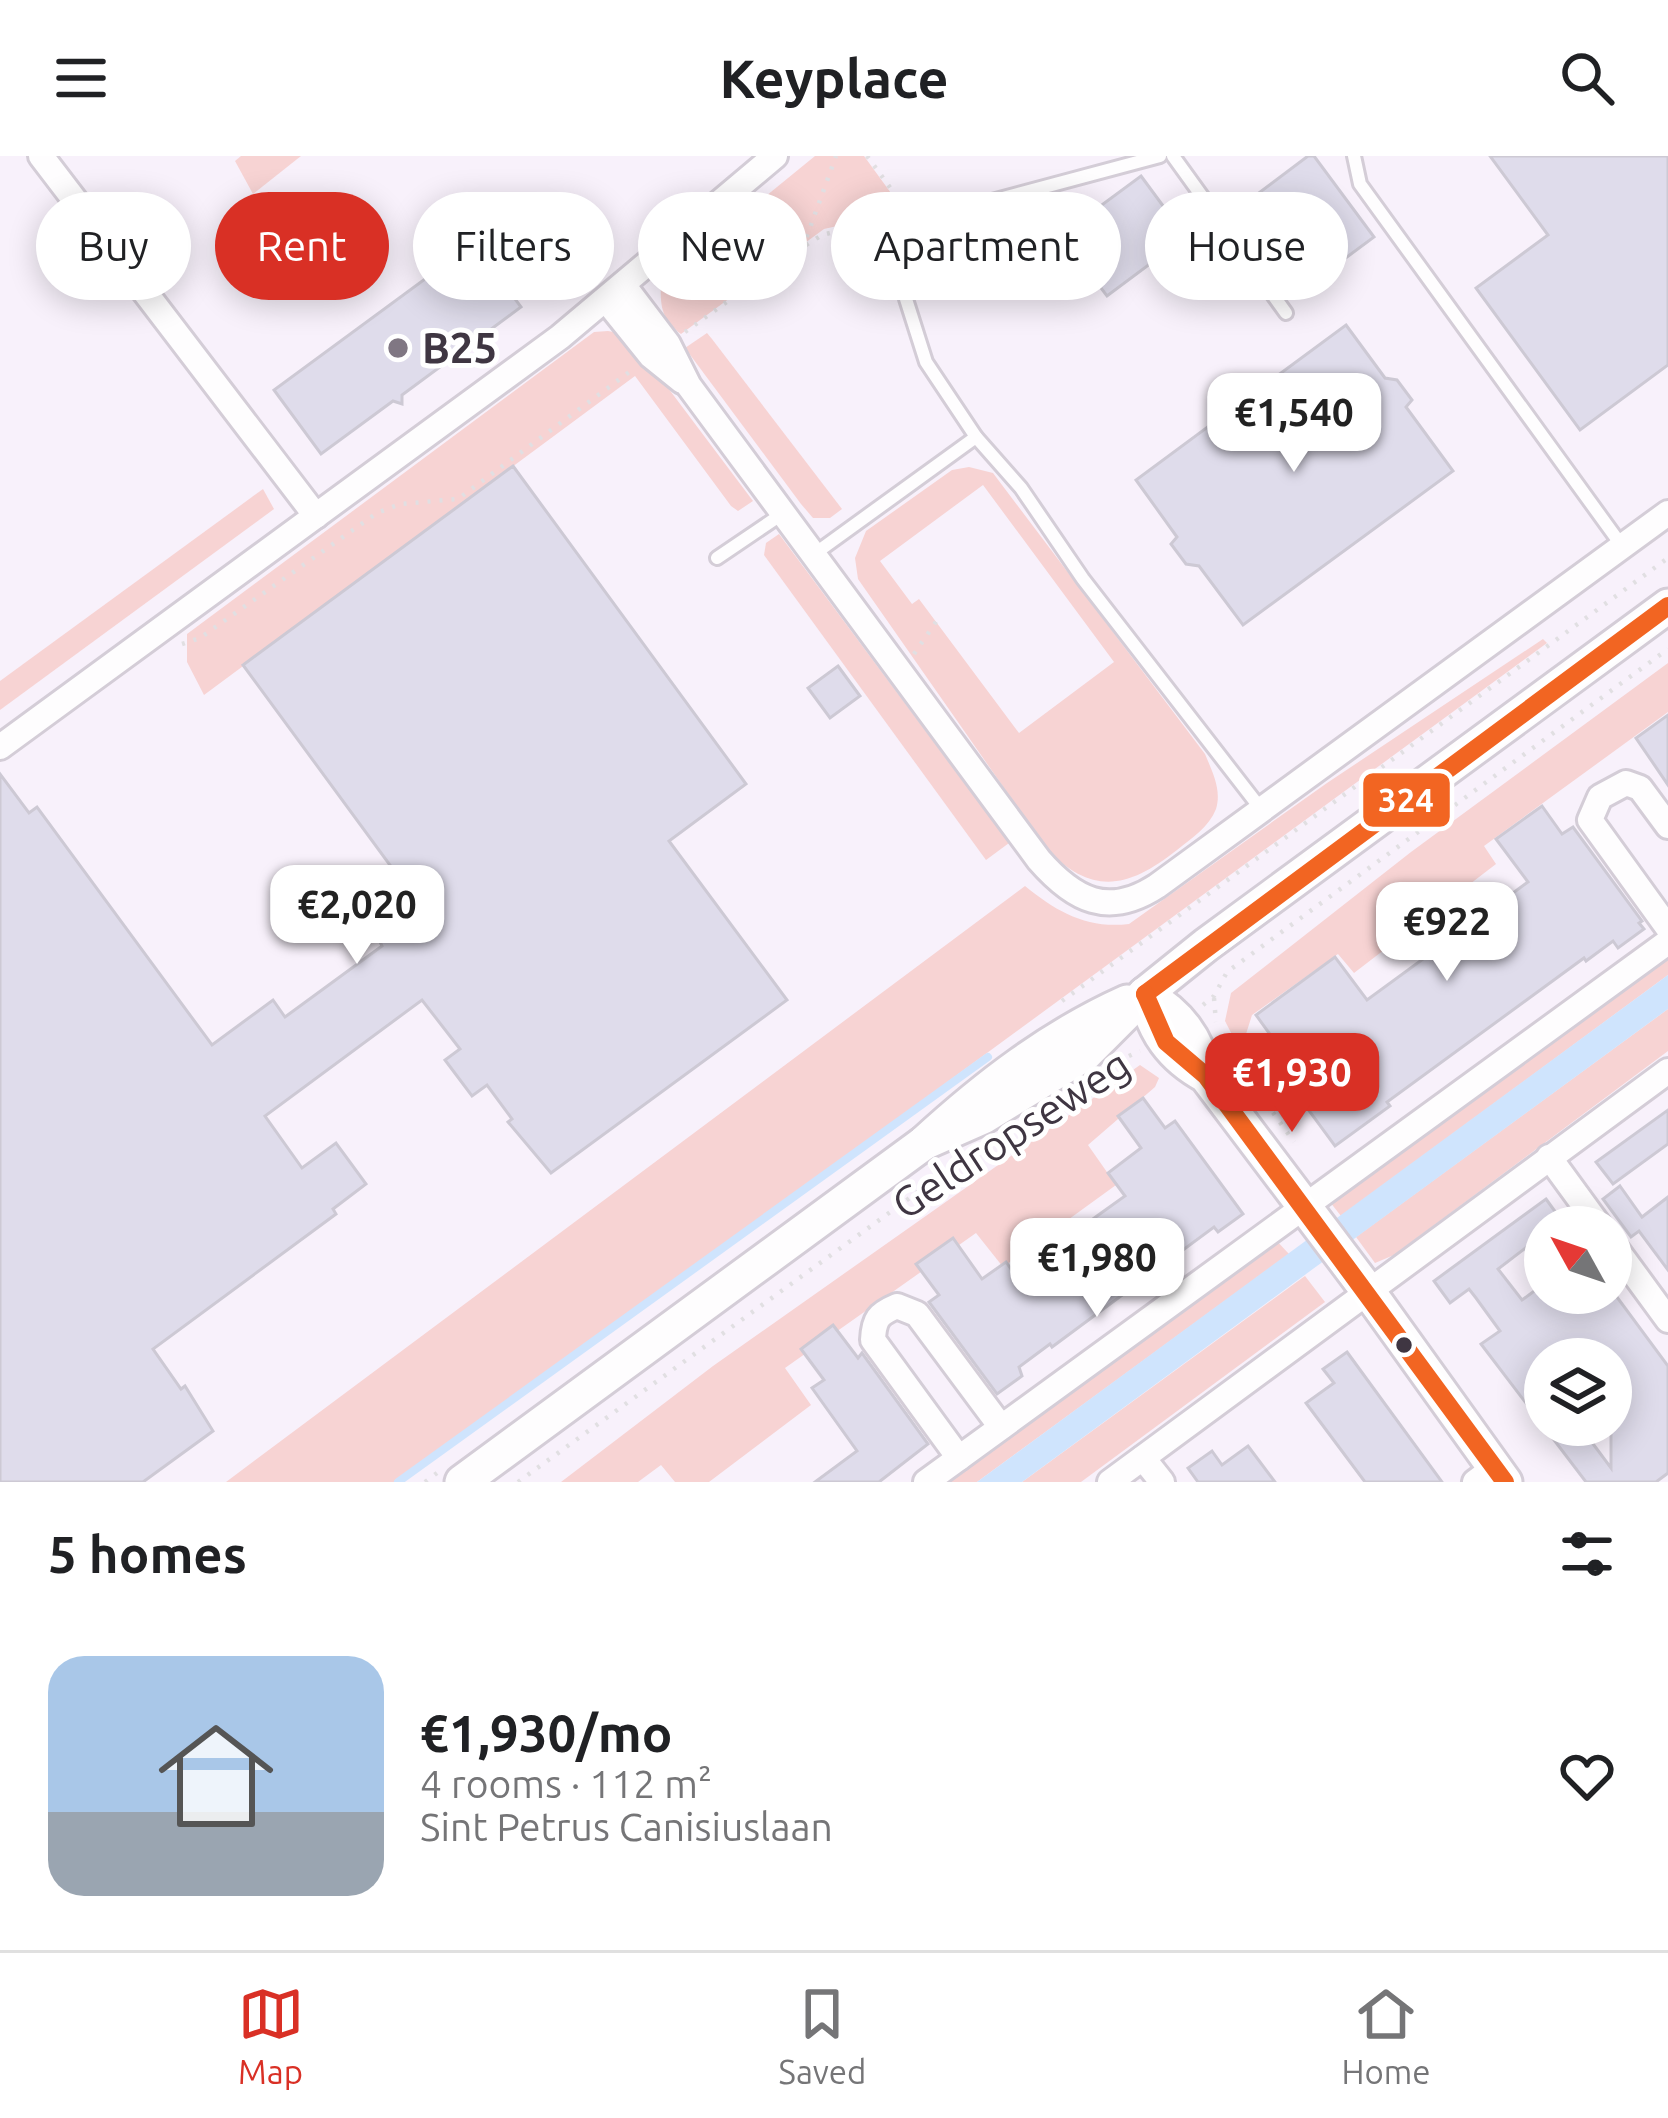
<!DOCTYPE html>
<html lang="en">
<head>
<meta charset="utf-8">
<style>
	:root { --surface:#fff; --page:#f2f2f2; --text:#202124; --muted:#757577; --line:#e0e0e0; --accent:#d93025 }
	body { margin:0; font-family:Ubuntu,sans-serif; background:var(--page); color:var(--text); height:100vh; display:flex; flex-direction:column; font-size:45px; white-space:nowrap }
	* { box-sizing:border-box; margin:0 }
	p { font-size:39px; color:var(--muted) }
	.icon { flex:none; width:66px; height:66px; fill:none; stroke:currentColor; stroke-width:2; stroke-linecap:round; stroke-linejoin:round }
	.map { position:relative; height:1326px; overflow:hidden }
	.side { display:flex; flex-direction:column; background:var(--surface); flex:1 }
	.side>* { flex:none }
	.guide { position:absolute; left:36px; top:36px; width:1596px; height:108px; display:flex; gap:24px }
	.needle { width:78px; rotate:310deg }
	.controls { position:absolute; left:1524px; top:1050px; display:grid; gap:24px }
	.controls a { display:grid; place-items:center; width:108px; height:108px; border-radius:50%; background:var(--surface); box-shadow:0 6px 30px #0003; font-size:60px }
	.price { position:absolute; translate:-50% -102px; padding:0 27px; border-radius:24px; background:#fff; color:#222; font-size:39px; line-height:78px; filter:drop-shadow(0 3px 6px #0008) }
	.price::after { content:''; position:absolute; left:50%; top:72px; width:36px; height:27px; margin-left:-18px; background:inherit; clip-path:polygon(0 0,100% 0,50% 100%) }
	.price.active { background:var(--accent); color:#fff }
	ul { padding:0; list-style:none }
	li { display:flex; align-items:center; gap:36px; height:300px; padding:0 48px }
	li span { display:grid; place-items:center; flex:none; width:336px; height:240px; border-radius:36px; color:#555 }
	li>.icon { margin-inline-start:auto }
	span .icon { width:144px; height:144px; fill:#fffc; stroke-width:1 }
	li b { font-size:51px }
	h2 { display:flex; justify-content:space-between; align-items:center; height:144px; padding:0 48px; font-size:51px }
	.chip { padding:0 42px; border-radius:54px; background:var(--surface); box-shadow:0 6px 30px #0003; font-size:42px; line-height:108px }
	.chip.active { background:var(--accent); color:#fff }
	header { display:flex; justify-content:space-between; align-items:center; height:156px; padding:0 48px; background:var(--surface); font-size:54px; font-weight:700 }
	.menu { display:flex; justify-content:space-around; align-items:center; height:168px; border-top:3px solid var(--line); background:var(--surface); font-size:33px; color:var(--muted) }
	.menu a { display:grid; justify-items:center; gap:6px }
	.menu .active { color:var(--accent) }
	.map>svg:first-child { display:block }
</style>
</head>
<body>
<header><svg class="icon" aria-label="menu" viewBox="0 0 24 24"><path d="M4 6h16M4 12h16M4 18h16"/></svg>Keyplace<svg class="icon" aria-label="search" viewBox="0 0 24 24"><circle cx="10" cy="10" r="6"/><path d="M15 15l6 6"/></svg></header>
<div class="map">
<svg width="1668" height="1326" viewBox="0 0 1668 1326">
	<rect width="100%" height="100%" fill="#f8f1fb"/>
	<g fill="#f7d3d3" fill-rule="evenodd">
		<polygon points="241,0 301,0 253,38 235,5"/>
		<path d="M815,0H864L904,55L824,73L681,178C661,163 660,149 661,126Z"/>
		<polygon points="608,175 619,177 641,196 753,345 738,355 731,350 635,220 204,539 187,506 187,478 594,176"/>
		<polygon points="707,177 712,183 842,353 830,362 813,362 801,348 685,192"/>
		<path d="M969,311L993,317L1205,598C1212,615 1222,634 1216,653C1209,671 1192,682 1177,694C1129,732 1092,741 1046,692L858,423L855,402L866,375L952,314ZM983,329L1114,506L1019,577L919,443L912,448L880,405Z"/>
		<polygon points="263,333 274,353 0,554 0,525"/>
		<polygon points="779,378 1009,687 986,704 764,399 766,387"/>
		<path d="M1543,483L1547,487L401,1326H226L1025,730C1057,756 1087,773 1129,768L1327,627Z"/>
		<polygon points="1668,507 1668,556 1484,690 1496,708 1354,817 1338,798 1252,859 1246,878 1252,892 1242,898 1225,865 1231,837 1411,696"/>
		<polygon points="1668,791 1668,819 1341,1060 1330,1046"/>
		<polygon points="1668,853 1668,895 1394,1099 1375,1107 1356,1081"/>
		<polygon points="1140,909 1159,922 1155,931 1088,989 1116,1029 1003,1111 976,1077 785,1212 811,1249 709,1326 675,1326 661,1309 638,1326 561,1326 713,1210"/>
		<polygon points="1274,1082 1289,1098 977,1326 940,1326"/>
		<polygon points="1305,1120 1325,1146 1081,1326 1022,1326"/>
	</g>
	<polygon fill="#cfe4fd" points="1668,819 1668,853 1022,1326 977,1326"/>
	<g fill="none" stroke-linecap="round" stroke-linejoin="round">
		<polyline stroke="#cfe4fd" stroke-width="8" points="398,1326 988,901"/>
	</g>
	<g fill="#dfdceb" stroke="#cdc9d4" stroke-width="3" fill-rule="evenodd">
		<polygon points="1308,0 1314,0 1374,81 1293,141 1232,57"/>
		<polygon points="1490,0 1668,0 1668,209 1580,274 1476,132 1548,79"/>
		<polygon points="1141,20 1186,81 1107,140 1061,79"/>
		<polygon points="525,59 551,95 537,105 525,89 492,112 521,151 402,239 402,248 393,245 321,298 274,234 474,87 478,93"/>
		<polygon points="1346,169 1385,222 1397,224 1412,244 1406,251 1453,315 1243,469 1199,410 1186,408 1171,388 1177,381 1136,324 1224,259 1238,244 1258,234"/>
		<polygon points="513,310 746,628 669,685 787,844 551,1017 508,966 512,963 487,929 472,940 445,904 460,893 422,844 265,960 302,1012 336,987 366,1028 333,1053 336,1058 153,1193 181,1233 185,1230 213,1275 143,1326 0,1326 0,618 29,657 37,651 212,889 273,844 285,861 382,790 380,786 423,754 243,509"/>
		<polygon points="838,510 860,540 830,562 808,532"/>
		<polygon points="1668,559 1668,629 1636,582"/>
		<polygon points="1542,650 1562,678 1573,671 1642,765 1639,767 1644,773 1618,792 1613,785 1586,805 1584,802 1387,946 1390,950 1335,990 1266,896 1277,888 1256,859 1335,801 1367,844 1475,765 1528,726 1496,683"/>
		<polygon points="1143,942 1165,972 1175,965 1243,1058 1218,1076 1214,1071 1052,1191 1050,1188 1019,1211 1022,1220 997,1238 929,1146 939,1139 916,1108 953,1082 982,1123 1006,1106 1016,1120 1097,1060 1125,1040 1108,1017 1141,992 1118,960"/>
		<polygon points="1668,954 1668,988 1613,1028 1596,1006"/>
		<polygon points="1620,1030 1642,1061 1668,1041 1668,1114 1639,1075 1631,1081 1603,1043"/>
		<path d="M1546,1043L1562,1065L1545,1071V1077L1498,1113L1522,1144L1545,1127V1137H1614L1668,1210V1317L1656,1326H1586L1481,1188L1500,1175L1476,1142L1469,1133L1450,1147L1434,1125ZM1545,1203H1611V1312L1579,1269H1545Z"/>
		<polygon points="833,1169 858,1202 862,1197 928,1288 879,1326 815,1326 857,1295 812,1232 824,1224 801,1193"/>
		<polygon points="1347,1196 1442,1326 1365,1326 1306,1247 1334,1227 1323,1213"/>
		<polygon points="1248,1290 1275,1326 1198,1326 1188,1312 1212,1295 1222,1309"/>
	</g>
	<g fill="none" stroke-linecap="round" stroke-linejoin="round">
		<defs>
			<g id="lane">
				<polyline points="1160,0 928,62 909,82 906,143 926,206 976,281 1021,332 1083,423 1261,653"/>
				<polyline points="1173,0 1286,157"/>
				<polyline points="1354,0 1360,28 1622,390"/>
				<polyline points="813,399 976,281"/>
				<polyline points="717,402 782,358"/>
			</g>
			<g id="street">
				<polyline points="41,0 316,360"/>
				<path d="M624,130L668,188L689,230L1039,704C1074,744 1108,762 1157,730L1668,357"/>
				<polyline points="606,144 651,200 682,225"/>
				<polyline points="0,591 560,181 775,0"/>
				<polyline points="1668,670 1640,632 1626,627 1600,641 1590,664 1668,772"/>
				<polyline points="1549,1001 1600,1071"/>
				<polyline points="1611,1086 1668,1164"/>
				<path d="M959,1302L873,1184C874,1163 878,1158 897,1150L917,1158L1001,1271"/>
				<polyline points="1143,1302 1162,1326"/>
				<polyline points="926,1326 1668,786"/>
				<polyline points="1110,1326 1668,915"/>
				<polyline points="1475,1326 1495,1311"/>
			</g>
			<g id="secondary">
				<path d="M1145,838C1154,876 1171,901 1206,920L1368,1135L1505,1326"/>
				<path d="M1145,838C1179,858 1197,881 1206,920"/>
				<polyline points="924,987 983,961 1085,898 1145,838 1206,789 1668,450"/>
				<path d="M462,1326L924,987C985,931 1051,880 1127,846"/>
			</g>
		</defs>
		<use href="#lane" stroke="#d4cdd7" stroke-width="18"/>
		<use href="#street" stroke="#d4cdd7" stroke-width="30"/>
		<use href="#secondary" stroke="#d4cdd7" stroke-width="39"/>
		<g stroke="#e1dfe2" stroke-width="4.5" stroke-dasharray="3 9" stroke-linecap="butt">
			<polyline points="867,0 908,56"/>
			<polyline points="806,89 822,79 909,57"/>
			<polyline points="685,176 803,91 836,0"/>
			<polyline points="182,488 200,482 377,357 400,348 458,343 632,214"/>
			<polyline points="914,498 940,460"/>
			<polyline points="1214,842 1216,866"/>
			<polyline points="1062,845 1668,402"/>
			<polyline points="1203,849 1214,840 1227,816 1668,493"/>
			<polyline points="1231,898 1294,986"/>
			<polyline points="1118,905 1140,895"/>
			<polyline points="425,1326 437,1317"/>
			<polyline points="518,1326 962,1004"/>
		</g>
		<use href="#lane" stroke="#fefdfe" stroke-width="12"/>
		<use href="#street" stroke="#fefdfe" stroke-width="24"/>
		<use href="#secondary" stroke="#fefdfe" stroke-width="33"/>
		<defs>
			<g id="bus-1">
				<polyline points="1145,838 1668,450"/>
				<polyline points="1145,838 1166,886 1206,920 1505,1326"/>
			</g>
		</defs>
		<use href="#bus-1" stroke="#fff" stroke-width="27"/>
		<use href="#bus-1" stroke="#f26522" stroke-width="18"/>
	</g>
	<circle fill="#807783" stroke="#fff" stroke-width="4.5" cx="398" cy="192" r="12"/>
	<circle fill="#3f3642" stroke="#fff" stroke-width="4.5" cx="1404" cy="1189" r="10"/>
	<g text-anchor="middle" stroke-width="10" stroke-linejoin="round" paint-order="stroke">
		<g font-size="42" font-weight="bold" fill="#3f3642" stroke="#fff" text-anchor="start">
			<text x="422" y="207">B25</text>
		</g>
		<g font-size="42" fill="#3f3642" stroke="#fff">
			<text transform="translate(1011 978) rotate(-33)" y="15">Geldropseweg</text>
		</g>
	</g>
	<rect stroke="#fff" stroke-width="4.5" x="1361" y="615" width="91" height="58" rx="12" fill="#f26522"/>
	<g font-size="33" text-anchor="middle" font-weight="bold" fill="#fff">
		<text x="1406" y="656">324</text>
	</g>
</svg>
<div class="controls">
<a><svg class="needle" viewBox="-14 -14 28 28"><path d="M0-13l5 13h-10z" fill="#e53935"/><path d="M0 13l5-13h-10z" fill="#757577"/></svg></a>
<a><svg class="icon" aria-label="layers" viewBox="0 0 24 24"><path d="M12 4l9 5-9 5-9-5zM3 14l9 5 9-5"/></svg></a>
</div>
<b class="price" style="left:1294px;top:319px">€1,540</b>
<b class="price" style="left:357px;top:811px">€2,020</b>
<b class="price" style="left:1447px;top:828px">€922</b>
<b class="price active" style="left:1292px;top:979px">€1,930</b>
<b class="price" style="left:1097px;top:1164px">€1,980</b>
<div class="guide">
<a class="chip">Buy</a>
<a class="chip active">Rent</a>
<a class="chip">Filters</a>
<a class="chip">New</a>
<a class="chip">Apartment</a>
<a class="chip">House</a>
</div>
</div>
<section class="side">
<h2>5 homes<svg class="icon" aria-label="filters" viewBox="0 0 24 24"><path d="M4 7h16M4 17h16"/><circle cx="9" cy="7" r="2"/><circle cx="15" cy="17" r="2"/></svg></h2>
<ul>
<li><span style="background:linear-gradient(#a9c7e8 65%,#9aa5b1 0)"><svg class="icon" aria-label="home" viewBox="0 0 24 24"><path d="M3 11l9-7 9 7M6 9v11h12V9"/></svg></span><div><b>€1,930/mo</b><p>4 rooms · 112 m²</p><p>Sint Petrus Canisiuslaan</p></div><svg class="icon" aria-label="heart" viewBox="0 0 24 24"><path d="M12 20l-8-8c-3-5 5-10 8-4 3-6 11-1 8 4z"/></svg></li>
</ul>
</section>
<nav class="menu">
<a class="active"><svg class="icon" aria-label="map" viewBox="0 0 24 24"><path d="M3 6l6-2 6 2 6-2v14l-6 2-6-2-6 2zM9 4v14M15 6v14"/></svg>Map</a>
<a><svg class="icon" aria-label="saved" viewBox="0 0 24 24"><path d="M7 4h10v16l-5-4-5 4z"/></svg>Saved</a>
<a><svg class="icon" aria-label="home" viewBox="0 0 24 24"><path d="M3 11l9-7 9 7M6 9v11h12V9"/></svg>Home</a>
</nav>
</body>
</html>
